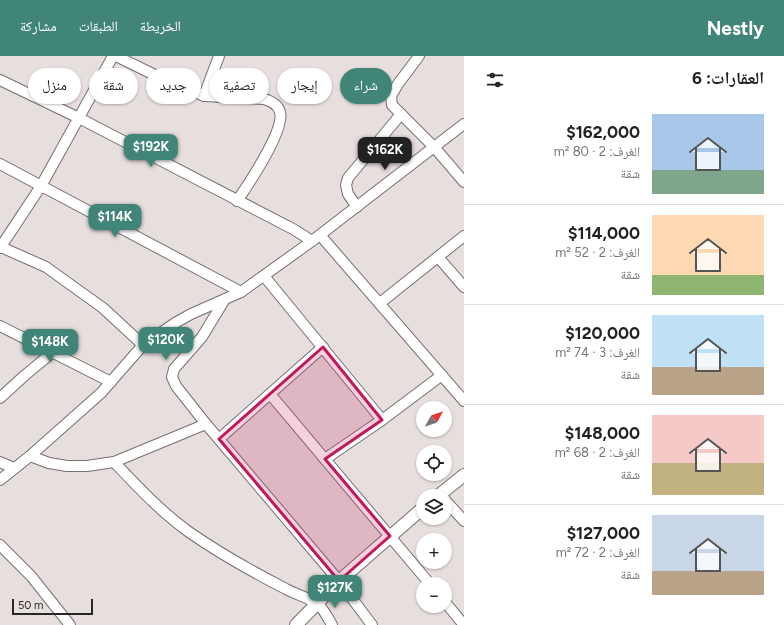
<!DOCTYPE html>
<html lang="ar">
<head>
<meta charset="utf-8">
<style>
	:root { --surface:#fff; --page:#f6f6f6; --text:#222; --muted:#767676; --line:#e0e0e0; --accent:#418578 }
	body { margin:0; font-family:Figtree,"Noto Naskh Arabic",sans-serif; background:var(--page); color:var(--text); direction:rtl; height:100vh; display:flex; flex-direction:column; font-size:15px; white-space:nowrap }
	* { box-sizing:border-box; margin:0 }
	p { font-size:13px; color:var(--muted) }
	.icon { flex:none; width:22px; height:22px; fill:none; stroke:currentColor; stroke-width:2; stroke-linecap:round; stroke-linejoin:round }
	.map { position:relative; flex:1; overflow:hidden; direction:ltr }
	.sheet { display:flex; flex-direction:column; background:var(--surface); width:320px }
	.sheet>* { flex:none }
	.banner { position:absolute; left:12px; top:12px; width:380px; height:36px; direction:rtl; display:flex; gap:8px }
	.needle { width:26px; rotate:50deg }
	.controls { position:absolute; left:416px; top:345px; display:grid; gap:8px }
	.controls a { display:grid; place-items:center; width:36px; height:36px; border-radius:50%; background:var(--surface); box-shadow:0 1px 3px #0004; font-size:20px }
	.scale { position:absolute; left:12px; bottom:10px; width:81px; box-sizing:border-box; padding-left:4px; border:2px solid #292626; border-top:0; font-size:11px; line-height:14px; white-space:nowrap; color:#292626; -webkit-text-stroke:3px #e7dfde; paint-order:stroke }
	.price { position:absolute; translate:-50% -34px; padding:0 9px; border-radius:8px; background:var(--accent); color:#fff; font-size:13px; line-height:26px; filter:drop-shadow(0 1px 2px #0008) }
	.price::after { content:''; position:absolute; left:50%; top:24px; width:12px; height:9px; margin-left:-6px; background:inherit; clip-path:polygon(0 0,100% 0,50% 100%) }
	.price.selected { background:#222; color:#fff }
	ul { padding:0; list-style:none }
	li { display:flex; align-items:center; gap:12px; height:100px; padding:0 20px }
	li+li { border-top:1px solid var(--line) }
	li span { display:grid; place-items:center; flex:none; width:112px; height:80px; border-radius:0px; color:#555 }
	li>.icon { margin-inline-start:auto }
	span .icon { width:48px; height:48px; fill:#fffc; stroke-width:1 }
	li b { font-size:17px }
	h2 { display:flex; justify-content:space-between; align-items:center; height:48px; padding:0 20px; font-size:17px }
	.chip { padding:0 14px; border-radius:18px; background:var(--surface); box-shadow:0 1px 3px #0004; font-size:14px; line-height:36px }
	.chip.selected { background:var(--accent); color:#fff }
	header { display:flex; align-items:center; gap:24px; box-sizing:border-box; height:56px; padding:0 20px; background:var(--accent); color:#fff }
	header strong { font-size:19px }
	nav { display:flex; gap:22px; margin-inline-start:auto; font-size:14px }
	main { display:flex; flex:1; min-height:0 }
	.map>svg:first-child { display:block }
</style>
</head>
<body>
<header>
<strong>Nestly</strong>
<nav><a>الخريطة</a><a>الطبقات</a><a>مشاركة</a></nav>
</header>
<main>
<section class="sheet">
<h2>العقارات: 6<svg class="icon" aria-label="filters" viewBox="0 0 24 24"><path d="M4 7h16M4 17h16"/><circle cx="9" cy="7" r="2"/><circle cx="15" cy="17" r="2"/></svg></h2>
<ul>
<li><span style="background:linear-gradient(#a9c7e8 70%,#7fa58c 0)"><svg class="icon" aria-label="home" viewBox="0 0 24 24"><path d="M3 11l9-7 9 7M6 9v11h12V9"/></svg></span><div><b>$162,000</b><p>الغرف: 2 · 80 m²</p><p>شقة</p></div></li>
<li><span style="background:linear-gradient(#ffd9b3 75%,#8fb573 0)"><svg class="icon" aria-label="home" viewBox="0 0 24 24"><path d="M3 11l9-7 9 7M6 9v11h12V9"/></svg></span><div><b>$114,000</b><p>الغرف: 2 · 52 m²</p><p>شقة</p></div></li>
<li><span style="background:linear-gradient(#bfe0f5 65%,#b9a48a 0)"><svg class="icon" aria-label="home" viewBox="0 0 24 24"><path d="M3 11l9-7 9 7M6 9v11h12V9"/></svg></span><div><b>$120,000</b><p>الغرف: 3 · 74 m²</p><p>شقة</p></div></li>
<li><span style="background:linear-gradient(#f6c9c9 60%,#c2b280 0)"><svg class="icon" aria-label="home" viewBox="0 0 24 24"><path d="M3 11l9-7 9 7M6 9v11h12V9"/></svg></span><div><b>$148,000</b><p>الغرف: 2 · 68 m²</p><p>شقة</p></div></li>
<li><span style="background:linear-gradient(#c9d6e8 70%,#b9a48a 0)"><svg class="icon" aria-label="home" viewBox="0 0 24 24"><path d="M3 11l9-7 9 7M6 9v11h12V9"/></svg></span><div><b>$127,000</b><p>الغرف: 2 · 72 m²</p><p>شقة</p></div></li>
</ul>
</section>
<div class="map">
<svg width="464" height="569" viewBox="0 0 464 569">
	<rect width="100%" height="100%" fill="#e7dfde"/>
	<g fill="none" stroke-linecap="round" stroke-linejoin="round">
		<defs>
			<g id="minor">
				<path d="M116,0L159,21L204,40L264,43C271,45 278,48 280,56C285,74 248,129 237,145"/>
				<polyline points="419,0 398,28 391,40 392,49 435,92 464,126"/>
				<polyline points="0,24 79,62 293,173 312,185"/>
				<polyline points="204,40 219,0"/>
				<polyline points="0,108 241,236"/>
				<polyline points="357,151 348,138 346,129 348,122 401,58"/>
				<polyline points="320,179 464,345"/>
				<polyline points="1,191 46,211 103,252 143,289"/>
				<polyline points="0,192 41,130 113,0"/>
				<polyline points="438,201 464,231"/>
				<polyline points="264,220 382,364"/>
				<polyline points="225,243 202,281 174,313 172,321 176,330 206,368 339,525 372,569"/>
				<polyline points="380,247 464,180"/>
				<polyline points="0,270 111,326"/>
				<polyline points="270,338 430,528"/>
				<polyline points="0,342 24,320 53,296"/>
				<polyline points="219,383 323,291"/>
				<polyline points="30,400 49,407 67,410 87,410 114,406 206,368"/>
				<polyline points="325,403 382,364 442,319"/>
				<polyline points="0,406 14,412"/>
				<path d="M114,406C138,431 161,456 189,476C219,497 253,516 286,533C295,538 307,541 316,547C323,551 328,562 332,569"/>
				<polyline points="0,424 30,400 101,337 143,289 175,267 191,258 241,236 312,185 464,68"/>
				<polyline points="445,444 464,465"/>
				<polyline points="0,489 31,520 70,569"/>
				<polyline points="445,546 464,569"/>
			</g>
			<g id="tertiary">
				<polyline points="438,440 464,419"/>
				<polyline points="296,569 339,525 423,452"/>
			</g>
		</defs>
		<use href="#minor" stroke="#766f6e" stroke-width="12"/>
		<use href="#tertiary" stroke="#766f6e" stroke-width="14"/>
		<use href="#minor" stroke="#fff" stroke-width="10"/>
		<use href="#tertiary" stroke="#fff" stroke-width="12"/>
	</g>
	<path fill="#c2185b" fill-opacity="0.2" stroke="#c2185b" stroke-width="3" stroke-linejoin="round" d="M323,291L382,364L325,403L390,480L339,525L219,383Z"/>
</svg>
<div class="controls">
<a><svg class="needle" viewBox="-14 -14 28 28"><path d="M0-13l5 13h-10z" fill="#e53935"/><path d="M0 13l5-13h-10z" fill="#767676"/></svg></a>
<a><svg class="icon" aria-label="locate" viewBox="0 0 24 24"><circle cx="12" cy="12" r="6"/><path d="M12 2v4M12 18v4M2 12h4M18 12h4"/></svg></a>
<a><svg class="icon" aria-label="layers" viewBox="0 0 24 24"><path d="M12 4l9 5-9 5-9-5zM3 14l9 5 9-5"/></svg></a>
<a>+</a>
<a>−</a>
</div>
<div class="scale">50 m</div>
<b class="price" style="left:151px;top:112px">$192K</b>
<b class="price selected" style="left:385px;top:115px">$162K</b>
<b class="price" style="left:115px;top:182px">$114K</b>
<b class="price" style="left:166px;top:305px">$120K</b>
<b class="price" style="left:50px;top:307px">$148K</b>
<b class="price" style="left:335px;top:553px">$127K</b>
<div class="banner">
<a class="chip selected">شراء</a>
<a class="chip">إيجار</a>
<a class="chip">تصفية</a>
<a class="chip">جديد</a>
<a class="chip">شقة</a>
<a class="chip">منزل</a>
</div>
</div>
</main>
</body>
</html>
